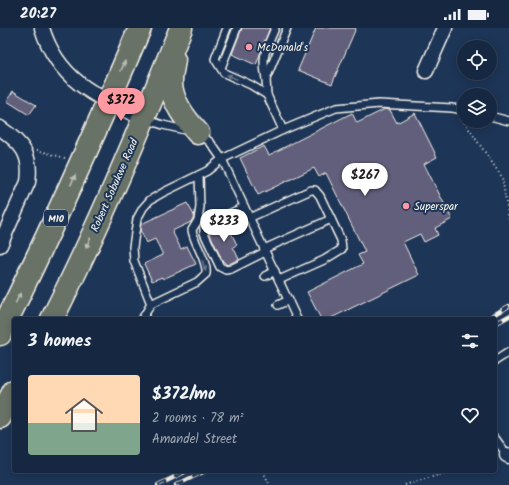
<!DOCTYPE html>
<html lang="en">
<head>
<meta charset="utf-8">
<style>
	:root { --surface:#162841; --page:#23344c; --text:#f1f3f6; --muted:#9ea6b1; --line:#35445a; --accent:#ff9aa2 }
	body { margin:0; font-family:Kalam,sans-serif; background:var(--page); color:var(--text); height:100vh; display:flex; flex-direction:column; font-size:15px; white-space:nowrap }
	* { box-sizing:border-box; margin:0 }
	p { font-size:13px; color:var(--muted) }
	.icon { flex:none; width:22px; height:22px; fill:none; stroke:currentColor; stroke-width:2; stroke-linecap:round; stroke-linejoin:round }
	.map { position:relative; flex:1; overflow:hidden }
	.drawer { position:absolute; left:12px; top:289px; width:485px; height:156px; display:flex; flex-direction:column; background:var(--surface); border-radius:4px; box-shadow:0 2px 10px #0003,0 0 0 1px var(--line) }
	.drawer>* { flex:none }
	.buttons { position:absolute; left:457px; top:12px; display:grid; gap:8px }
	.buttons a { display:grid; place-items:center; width:40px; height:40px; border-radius:50%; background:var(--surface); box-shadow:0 2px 10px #0003,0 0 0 1px var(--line); font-size:20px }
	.price { position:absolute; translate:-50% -34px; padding:0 9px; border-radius:14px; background:#fff; color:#222; font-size:13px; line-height:26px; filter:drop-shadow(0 1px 2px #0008) }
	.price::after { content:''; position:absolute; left:50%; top:24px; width:12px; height:9px; margin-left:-6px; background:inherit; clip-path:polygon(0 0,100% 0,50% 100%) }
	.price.on { background:var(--accent); color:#111 }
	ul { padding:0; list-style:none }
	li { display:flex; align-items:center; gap:12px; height:100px; padding:0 16px }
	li+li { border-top:1px solid var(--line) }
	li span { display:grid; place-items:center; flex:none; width:112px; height:80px; border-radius:4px; color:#555 }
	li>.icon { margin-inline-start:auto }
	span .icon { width:48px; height:48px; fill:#fffc; stroke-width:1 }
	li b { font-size:17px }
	h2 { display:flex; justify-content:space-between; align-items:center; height:48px; padding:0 16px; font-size:17px }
	.status { display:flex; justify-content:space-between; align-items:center; height:28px; padding:0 20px; background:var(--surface); direction:ltr }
	.status svg { height:11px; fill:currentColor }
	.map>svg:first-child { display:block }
</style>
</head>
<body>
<div class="status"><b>20:27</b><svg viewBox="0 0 49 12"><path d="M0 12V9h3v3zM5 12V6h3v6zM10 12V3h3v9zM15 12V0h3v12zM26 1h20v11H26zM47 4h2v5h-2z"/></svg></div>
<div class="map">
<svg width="509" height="457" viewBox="0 0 509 457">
	<rect width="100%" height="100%" fill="#1d3557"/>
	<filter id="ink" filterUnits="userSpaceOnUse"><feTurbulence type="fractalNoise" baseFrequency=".025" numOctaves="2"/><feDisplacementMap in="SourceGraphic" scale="8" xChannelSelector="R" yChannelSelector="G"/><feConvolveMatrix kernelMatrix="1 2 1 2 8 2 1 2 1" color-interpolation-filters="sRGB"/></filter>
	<g filter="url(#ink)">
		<g fill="#625e7b" stroke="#f4f1e8">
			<polygon points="242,0 270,0 256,37 232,26"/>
			<polygon points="316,0 356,0 332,56 298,42"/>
			<polygon points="13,63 36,77 29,87 7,73"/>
			<polygon points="385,81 390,82 397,95 415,85 437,129 424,136 452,191 435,200 438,207 424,214 420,206 403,214 419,247 329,291 321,291 307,264 363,236 358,227 365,224 326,145 319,149 314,140 258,167 240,130 264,118 269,127 352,85 357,95"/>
			<polygon points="187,175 194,187 193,190 191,194 172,203 181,221 187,218 196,236 163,251 162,249 152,253 144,236 163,227 155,211 146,215 140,202 141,196"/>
			<polygon points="225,193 226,194 237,217 233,219 239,231 227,237 222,232 209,204 209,202"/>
		</g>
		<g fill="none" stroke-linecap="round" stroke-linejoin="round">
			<defs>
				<g id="lane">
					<polyline points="227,0 215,31 224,45 251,57 267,67"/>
					<polyline points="221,40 237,0"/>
					<path d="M266,51C261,26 266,22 275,0"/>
					<polyline points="490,88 509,93"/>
					<polyline points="145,91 163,97 189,103"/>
					<polyline points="283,102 267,67 266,51 287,0"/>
					<polyline points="199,106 210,114 222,131 297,291"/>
					<polyline points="244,179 207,196 204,199 204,205 220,239 226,242 231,241 265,224"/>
					<polyline points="249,190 311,162 315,162 320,168 341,212 342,221 324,232 279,252"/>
					<polyline points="264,221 331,191"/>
					<polyline points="265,248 275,243"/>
					<path d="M151,276L197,254L206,246C208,233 194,216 192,202L198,192L200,179L199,147"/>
					<polyline points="278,277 289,272"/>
					<polyline points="142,291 151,276 134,233 133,219 137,191 143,180 150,172 164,164 207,143 222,131 283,102 336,80 379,76 452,80 464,82"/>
					<polyline points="495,333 509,324"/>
					<polyline points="495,410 507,427"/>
				</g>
				<g id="street">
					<path d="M42,0C58,53 97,69 143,90"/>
					<polyline points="426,43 445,0"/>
					<path d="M0,100C22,115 32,127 28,154L0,217"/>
					<polyline points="507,427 509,428"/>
				</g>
				<g id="primary">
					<path d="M174,32C173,39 171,47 171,54C171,73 186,92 198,105"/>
					<path d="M52,291C100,197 141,98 181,0"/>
					<path d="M0,306C50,205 96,103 140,0"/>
					<polyline points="0,389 14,363"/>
				</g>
			</defs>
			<use href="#lane" stroke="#f4f1e8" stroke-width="10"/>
			<use href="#street" stroke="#f4f1e8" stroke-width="17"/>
			<use href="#primary" stroke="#f4f1e8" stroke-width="25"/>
			<g stroke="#f4f1e8" stroke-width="2" stroke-dasharray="1 3" stroke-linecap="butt">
				<polyline points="462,91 502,149 509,192"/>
				<polyline points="37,122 65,130"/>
				<polyline points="263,443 270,457"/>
				<polyline points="405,457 452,443"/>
			</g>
			<use href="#lane" stroke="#1d3557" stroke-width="7"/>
			<use href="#street" stroke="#1d3557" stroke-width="14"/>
			<use href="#primary" stroke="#697266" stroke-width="22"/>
			<defs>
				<g id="rail">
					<polyline points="487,291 509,278"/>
					<polyline points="495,296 509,288"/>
					<polyline points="158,457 187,443"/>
					<polyline points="176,457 205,443"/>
				</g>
			</defs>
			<use href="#rail" stroke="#f4f1e8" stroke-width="4.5"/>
			<use href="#rail" stroke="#1d3557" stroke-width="3" stroke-dasharray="9" stroke-linecap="butt"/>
		</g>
		<defs><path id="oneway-solid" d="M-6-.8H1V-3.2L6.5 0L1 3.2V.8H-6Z"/></defs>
		<g fill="#bcbeb4">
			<use href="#oneway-solid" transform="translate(123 38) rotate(-67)"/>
			<use href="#oneway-solid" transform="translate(73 152) rotate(-66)"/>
			<use href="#oneway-solid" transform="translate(88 215) rotate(114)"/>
			<use href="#oneway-solid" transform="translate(18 270) rotate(-64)"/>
		</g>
		<g fill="#68778a">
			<use href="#oneway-solid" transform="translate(232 49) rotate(-156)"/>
			<use href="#oneway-solid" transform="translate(204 238) rotate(73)"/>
		</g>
	</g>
	<g fill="#ff9aa2" stroke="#1d3557" stroke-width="1.5">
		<circle cx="249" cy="19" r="4"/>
		<circle cx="406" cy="178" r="4"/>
	</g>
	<g text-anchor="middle" stroke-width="4" stroke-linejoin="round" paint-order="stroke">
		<rect fill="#1d3557" stroke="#b4b9bc" stroke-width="1" x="44" y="182" width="24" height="16" rx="3"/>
		<g font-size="10" font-weight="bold" fill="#f4f1e8">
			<text x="56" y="194">M10</text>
		</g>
		<g font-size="11" fill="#f4f1e8" stroke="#1d3557" text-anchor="start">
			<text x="257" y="23">McDonald's</text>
			<text x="414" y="182">Superspar</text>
		</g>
		<g font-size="11" fill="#f4f1e8" stroke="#1d3557">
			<text transform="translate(114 157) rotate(-66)" y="4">Robert Sobukwe Road</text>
		</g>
	</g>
</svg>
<div class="buttons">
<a><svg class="icon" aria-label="locate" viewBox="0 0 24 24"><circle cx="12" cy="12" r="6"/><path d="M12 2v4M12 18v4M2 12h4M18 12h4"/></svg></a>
<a><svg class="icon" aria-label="layers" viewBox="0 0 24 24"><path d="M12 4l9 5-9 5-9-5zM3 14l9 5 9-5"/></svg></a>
</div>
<b class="price on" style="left:121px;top:94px">$372</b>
<b class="price" style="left:365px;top:169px">$267</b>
<b class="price" style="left:224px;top:215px">$233</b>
<section class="drawer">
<h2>3 homes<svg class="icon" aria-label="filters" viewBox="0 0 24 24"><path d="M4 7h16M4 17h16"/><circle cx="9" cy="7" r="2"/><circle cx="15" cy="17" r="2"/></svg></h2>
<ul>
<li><span style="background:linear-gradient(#ffd9b3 60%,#7fa58c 0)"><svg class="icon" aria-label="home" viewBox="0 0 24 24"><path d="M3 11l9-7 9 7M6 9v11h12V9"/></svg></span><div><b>$372/mo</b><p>2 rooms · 78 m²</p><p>Amandel Street</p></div><svg class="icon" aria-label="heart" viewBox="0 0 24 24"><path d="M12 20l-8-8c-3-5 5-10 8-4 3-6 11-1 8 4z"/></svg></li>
</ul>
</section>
</div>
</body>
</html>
